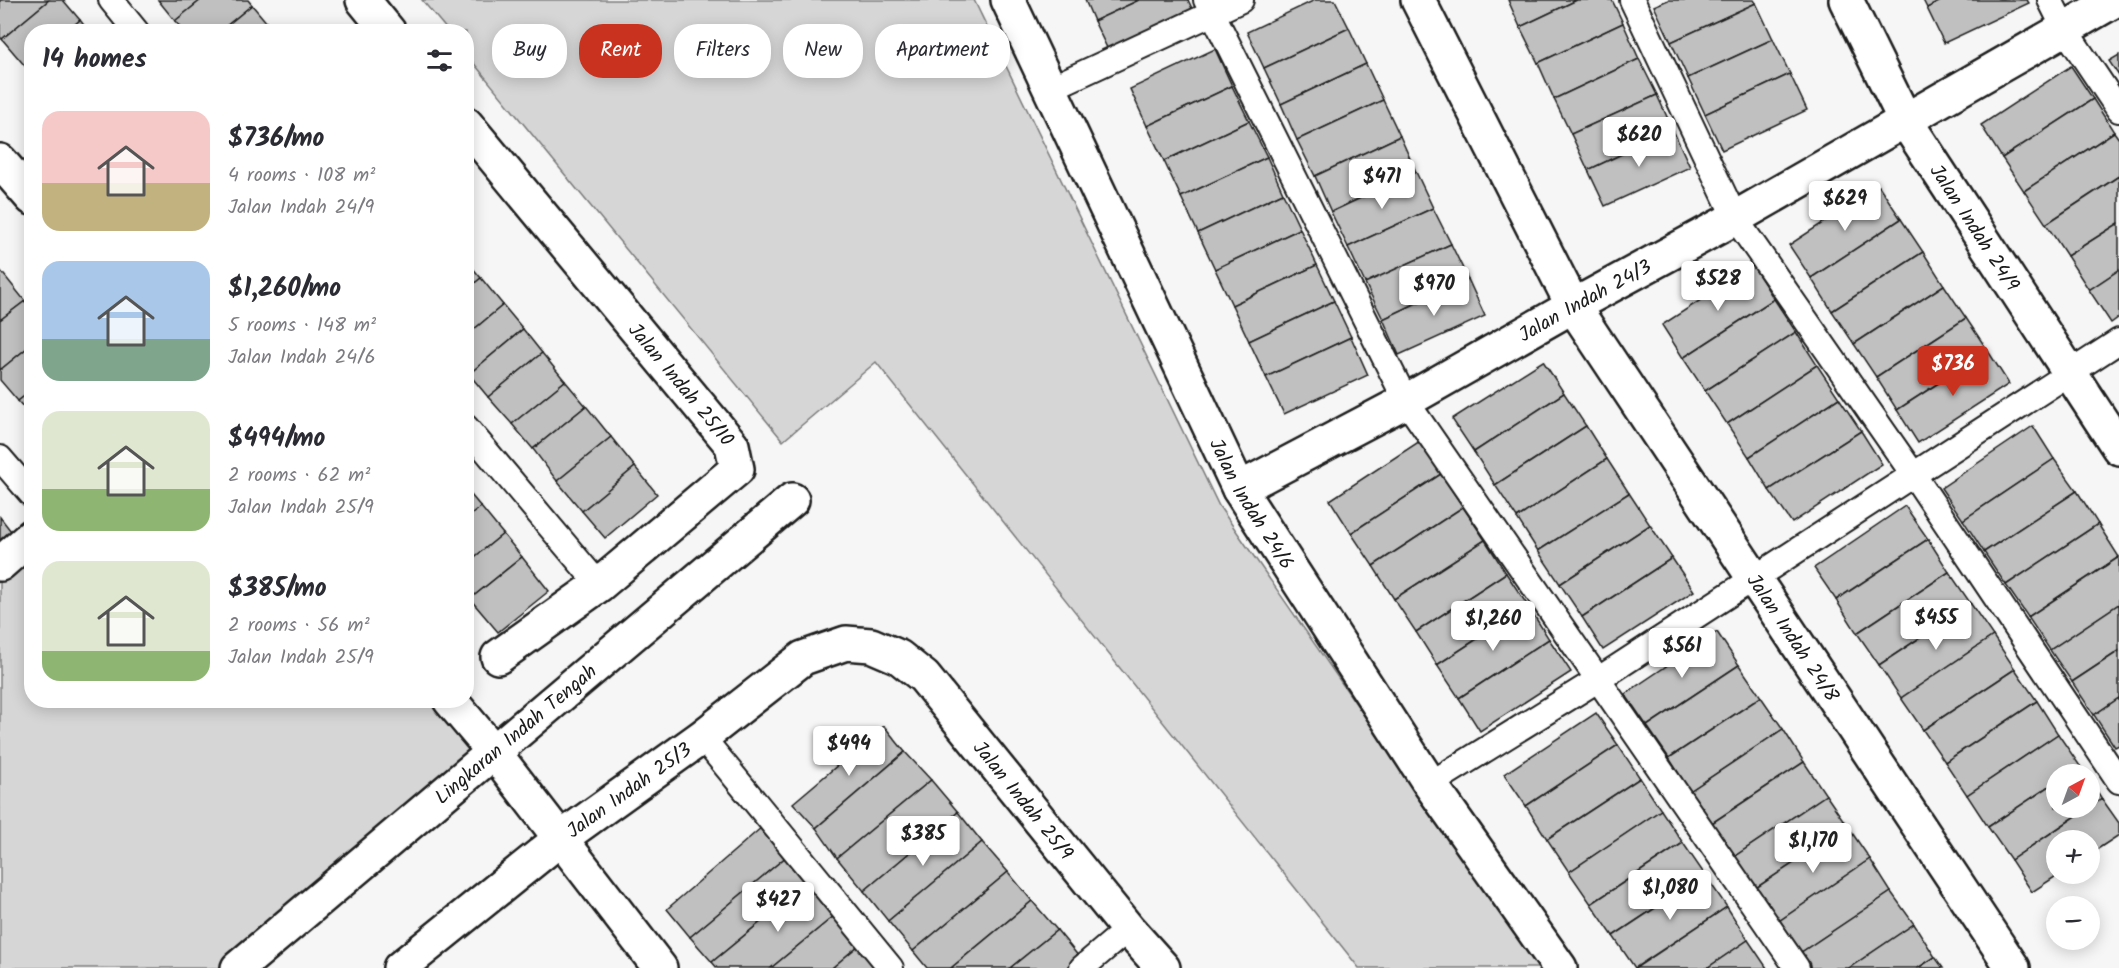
<!DOCTYPE html>
<html lang="en">
<head>
<meta charset="utf-8">
<style>
	:root { --surface:#fff; --page:#f7f7f7; --text:#2b2b33; --muted:#7c7c81; --accent:#c8321e }
	body { margin:0; font-family:Kalam,sans-serif; background:var(--page); color:var(--text); height:100vh; display:flex; flex-direction:column; font-size:22px; white-space:nowrap }
	* { box-sizing:border-box; margin:0 }
	p { font-size:20px; color:var(--muted) }
	.icon { flex:none; width:33px; height:33px; fill:none; stroke:currentColor; stroke-width:2; stroke-linecap:round; stroke-linejoin:round }
	.map { position:relative; flex:1; overflow:hidden }
	.details { position:absolute; left:24px; top:24px; width:450px; height:684px; display:flex; flex-direction:column; background:var(--surface); border-radius:24px; box-shadow:0 3px 15px #0003 }
	.details>* { flex:none }
	.hud { position:absolute; left:492px; top:24px; width:570px; height:54px; display:flex; gap:12px }
	.needle { width:39px; rotate:41deg }
	.fabs { position:absolute; left:2046px; top:764px; display:grid; gap:12px }
	.fabs a { display:grid; place-items:center; width:54px; height:54px; border-radius:50%; background:var(--surface); box-shadow:0 3px 15px #0003; font-size:30px }
	.price { position:absolute; translate:-50% -51px; padding:0 14px; border-radius:6px; background:#fff; color:#222; font-size:20px; line-height:39px; filter:drop-shadow(0 2px 3px #0008) }
	.price::after { content:''; position:absolute; left:50%; top:36px; width:18px; height:14px; margin-left:-9px; background:inherit; clip-path:polygon(0 0,100% 0,50% 100%) }
	.price.on { background:var(--accent); color:#fff }
	ul { padding:0; list-style:none }
	li { display:flex; align-items:center; gap:18px; height:150px; padding:0 18px }
	li span { display:grid; place-items:center; flex:none; width:168px; height:120px; border-radius:18px; color:#555 }
	li>.icon { margin-inline-start:auto }
	span .icon { width:72px; height:72px; fill:#fffc; stroke-width:1 }
	li b { font-size:26px }
	h2 { display:flex; justify-content:space-between; align-items:center; height:72px; padding:0 18px; font-size:26px }
	.pill { padding:0 21px; border-radius:24px; background:var(--surface); box-shadow:0 3px 15px #0003; font-size:21px; line-height:54px }
	.pill.on { background:var(--accent); color:#fff }
	.map>svg:first-child { display:block }
</style>
</head>
<body>
<div class="map">
<svg width="2119" height="968" viewBox="0 0 2119 968">
	<rect width="100%" height="100%" fill="#f6f6f6"/>
	<filter id="ink" filterUnits="userSpaceOnUse"><feTurbulence type="fractalNoise" baseFrequency=".0167" numOctaves="2"/><feDisplacementMap in="SourceGraphic" scale="12" xChannelSelector="R" yChannelSelector="G"/><feConvolveMatrix kernelMatrix="1 2 1 2 8 2 1 2 1" color-interpolation-filters="sRGB"/></filter>
	<g filter="url(#ink)">
		<g fill="#d6d6d6" stroke="#797979" stroke-width="1.5">
			<polygon points="422,0 974,0 1219,506 1539,968 1359,968 876,362 783,441 467,55 466,32 448,31"/>
			<polygon points="31,536 32,700 450,701 493,751 238,968 0,968 0,562"/>
		</g>
		<g fill="#c0c0c0" stroke="#1c1c1c" stroke-width="1.5">
			<polygon points="0,0 49,0 2,39 0,37"/>
			<polygon points="49,0 63,0 80,20 66,32 32,32 32,60 25,66 2,39"/>
			<polygon points="158,0 201,0 175,21"/>
			<polygon points="201,0 248,0 252,5 219,32 185,32 175,21"/>
			<polygon points="1085,0 1139,0 1094,21"/>
			<polygon points="1139,0 1188,0 1196,17 1111,56 1094,21"/>
			<polygon points="1315,0 1335,0 1349,28 1264,68 1247,32"/>
			<polygon points="1508,0 1577,0 1520,27"/>
			<polygon points="1577,0 1612,0 1623,23 1538,63 1520,27"/>
			<polygon points="1668,0 1754,0 1756,3 1671,42 1654,6"/>
			<polygon points="1923,0 1943,0 1927,8"/>
			<polygon points="1943,0 2027,0 2029,3 1944,43 1927,8"/>
			<polygon points="1756,3 1773,39 1688,78 1671,42"/>
			<polygon points="252,5 273,30 219,32"/>
			<polygon points="80,20 89,32 66,32"/>
			<polygon points="1623,23 1639,59 1554,99 1538,63"/>
			<polygon points="1349,28 1366,64 1281,104 1264,68"/>
			<polygon points="1773,39 1790,74 1705,114 1688,78"/>
			<polygon points="1215,49 1232,86 1147,126 1130,89"/>
			<polygon points="2119,55 2119,76 2109,61"/>
			<polygon points="1639,59 1657,95 1571,134 1554,99"/>
			<polygon points="1366,64 1383,100 1297,140 1281,104"/>
			<polygon points="2071,66 2093,99 2002,158 1981,125"/>
			<polygon points="1790,74 1807,110 1722,150 1705,114"/>
			<polygon points="1232,86 1249,121 1164,161 1147,126"/>
			<polygon points="1657,95 1673,130 1588,170 1571,134"/>
			<polygon points="2093,99 2114,132 2024,191 2002,158"/>
			<polygon points="1383,100 1400,136 1315,176 1297,140"/>
			<polygon points="1249,121 1267,157 1181,197 1164,161"/>
			<polygon points="1673,130 1690,167 1605,206 1588,170"/>
			<polygon points="2114,132 2119,139 2119,176 2046,224 2024,191"/>
			<polygon points="1400,136 1416,172 1331,212 1315,176"/>
			<polygon points="1267,157 1283,193 1198,233 1181,197"/>
			<polygon points="1416,172 1433,208 1348,247 1331,212"/>
			<polygon points="2119,176 2119,223 2067,256 2046,224"/>
			<polygon points="1879,186 1901,219 1811,278 1789,245"/>
			<polygon points="1283,193 1300,229 1215,269 1198,233"/>
			<polygon points="1433,208 1451,244 1365,283 1348,247"/>
			<polygon points="1901,219 1923,252 1832,311 1811,278"/>
			<polygon points="2119,223 2119,270 2089,290 2067,256"/>
			<polygon points="1300,229 1317,265 1232,305 1215,269"/>
			<polygon points="1451,244 1468,279 1383,319 1365,283"/>
			<polygon points="1923,252 1944,285 1854,344 1832,311"/>
			<polygon points="466,260 481,278 466,290"/>
			<polygon points="1317,265 1334,301 1249,341 1232,305"/>
			<polygon points="1753,266 1774,299 1683,358 1662,325"/>
			<polygon points="0,270 25,301 0,320"/>
			<polygon points="2119,270 2119,317 2111,323 2089,290"/>
			<polygon points="481,278 503,305 466,336 466,290"/>
			<polygon points="1468,279 1485,316 1399,355 1383,319"/>
			<polygon points="1944,285 1966,318 1876,377 1854,344"/>
			<polygon points="1774,299 1796,332 1705,391 1683,358"/>
			<polygon points="25,301 32,309 32,344 0,370 0,320"/>
			<polygon points="1334,301 1351,337 1266,377 1249,341"/>
			<polygon points="503,305 523,329 469,374 466,372 466,336"/>
			<polygon points="1966,318 1988,351 1897,410 1876,377"/>
			<polygon points="523,329 542,353 488,397 469,374"/>
			<polygon points="1796,332 1817,365 1727,424 1705,391"/>
			<polygon points="1351,337 1368,375 1284,414 1266,377"/>
			<polygon points="32,344 32,390 18,401 0,380 0,370"/>
			<polygon points="1988,351 2009,384 1918,443 1897,410"/>
			<polygon points="542,353 565,381 512,424 488,397"/>
			<polygon points="1543,361 1564,393 1474,452 1452,419"/>
			<polygon points="1817,365 1839,398 1749,457 1727,424"/>
			<polygon points="565,381 586,406 533,449 512,424"/>
			<polygon points="32,390 32,417 18,401"/>
			<polygon points="1564,393 1586,426 1495,485 1474,452"/>
			<polygon points="1839,398 1861,431 1769,490 1749,457"/>
			<polygon points="586,406 611,437 557,481 533,449"/>
			<polygon points="1586,426 1607,459 1517,518 1495,485"/>
			<polygon points="2033,426 2054,459 1963,520 1941,488"/>
			<polygon points="1861,431 1882,464 1792,523 1769,490"/>
			<polygon points="611,437 635,467 582,511 557,481"/>
			<polygon points="1420,441 1441,474 1351,533 1330,500"/>
			<polygon points="1607,459 1629,493 1538,551 1517,518"/>
			<polygon points="2054,459 2077,491 1984,552 1963,520"/>
			<polygon points="635,467 657,494 605,538 582,511"/>
			<polygon points="1441,474 1463,507 1373,566 1351,533"/>
			<polygon points="466,489 481,507 466,519"/>
			<polygon points="2077,491 2098,524 2006,585 1984,552"/>
			<polygon points="1629,493 1650,525 1560,584 1538,551"/>
			<polygon points="1905,506 1928,539 1836,600 1814,568"/>
			<polygon points="481,507 503,534 466,564 466,519"/>
			<polygon points="1463,507 1485,540 1394,599 1373,566"/>
			<polygon points="0,517 21,544 0,561"/>
			<polygon points="2098,524 2119,557 2028,617 2006,585"/>
			<polygon points="1650,525 1672,558 1582,617 1560,584"/>
			<polygon points="503,534 522,557 470,599 466,595 466,564"/>
			<polygon points="1928,539 1949,572 1857,633 1836,600"/>
			<polygon points="1485,540 1506,573 1416,632 1394,599"/>
			<polygon points="522,557 549,591 498,632 470,599"/>
			<polygon points="2119,557 2119,604 2050,650 2028,617"/>
			<polygon points="1672,558 1694,591 1603,650 1582,617"/>
			<polygon points="1949,572 1971,604 1879,665 1857,633"/>
			<polygon points="1506,573 1528,606 1437,665 1416,632"/>
			<polygon points="1971,604 1993,636 1901,698 1879,665"/>
			<polygon points="2119,604 2119,651 2072,682 2050,650"/>
			<polygon points="1528,606 1549,639 1459,698 1437,665"/>
			<polygon points="1717,632 1739,665 1647,726 1625,694"/>
			<polygon points="1993,636 2015,669 1923,730 1901,698"/>
			<polygon points="1549,639 1571,672 1480,731 1459,698"/>
			<polygon points="2119,651 2119,698 2094,715 2072,682"/>
			<polygon points="1739,665 1761,697 1669,758 1647,726"/>
			<polygon points="2015,669 2037,701 1945,762 1923,730"/>
			<polygon points="1761,697 1783,729 1690,791 1669,758"/>
			<polygon points="2119,698 2119,745 2115,747 2094,715"/>
			<polygon points="2037,701 2058,734 1967,795 1945,762"/>
			<polygon points="1596,713 1618,745 1526,806 1504,774"/>
			<polygon points="884,726 905,752 816,828 793,803"/>
			<polygon points="1783,729 1804,762 1712,823 1690,791"/>
			<polygon points="2058,734 2080,766 2069,774 2056,774 2056,782 1988,827 1967,795"/>
			<polygon points="1618,745 1640,778 1547,839 1526,806"/>
			<polygon points="905,752 931,780 837,858 816,828"/>
			<polygon points="1804,762 1826,795 1735,856 1712,823"/>
			<polygon points="2080,766 2086,774 2069,774"/>
			<polygon points="1640,778 1661,810 1569,872 1547,839"/>
			<polygon points="931,780 958,812 864,891 837,858"/>
			<polygon points="2090,780 2102,799 2090,807"/>
			<polygon points="2056,782 2056,807 2089,807 2011,860 1988,827"/>
			<polygon points="1826,795 1848,827 1756,888 1735,856"/>
			<polygon points="2102,799 2119,823 2119,835 2090,854 2090,840 2056,840 2056,873 2061,873 2032,892 2011,860"/>
			<polygon points="1661,810 1683,843 1591,904 1569,872"/>
			<polygon points="958,812 982,842 888,921 864,891"/>
			<polygon points="762,827 787,856 690,937 667,909"/>
			<polygon points="1848,827 1870,859 1779,921 1756,888"/>
			<polygon points="982,842 1008,872 913,951 888,921"/>
			<polygon points="1683,843 1705,875 1613,936 1591,904"/>
			<polygon points="787,856 807,884 712,962 690,937"/>
			<polygon points="1870,859 1891,892 1800,953 1779,921"/>
			<polygon points="1008,872 1032,901 951,968 927,968 913,951"/>
			<polygon points="1705,875 1727,907 1635,968 1613,936"/>
			<polygon points="807,884 834,916 771,968 717,968 712,962"/>
			<polygon points="1891,892 1914,924 1849,968 1810,968 1800,953"/>
			<polygon points="1032,901 1057,930 1010,968 951,968"/>
			<polygon points="1727,907 1748,940 1707,968 1636,968"/>
			<polygon points="834,916 858,946 832,968 771,968"/>
			<polygon points="1914,924 1935,957 1918,968 1849,968"/>
			<polygon points="1057,930 1084,963 1078,968 1010,968"/>
			<polygon points="1748,940 1767,968 1707,968"/>
			<polygon points="858,946 877,968 832,968"/>
			<polygon points="1935,957 1943,968 1918,968"/>
		</g>
		<g fill="none" stroke-linecap="round" stroke-linejoin="round">
			<defs>
				<g id="lane">
					<polyline points="111,0 137,32"/>
					<polyline points="1206,0 1406,401 1797,968"/>
					<polyline points="1632,0 1735,218 1913,474 2119,781"/>
					<polyline points="2050,0 2064,28 2119,110"/>
					<polyline points="1049,89 1241,0"/>
					<polyline points="466,427 599,585"/>
					<polyline points="0,458 32,495"/>
					<polyline points="702,737 891,968"/>
					<polyline points="1430,784 1599,679 2119,341"/>
					<polyline points="1082,968 1128,929"/>
				</g>
				<g id="street">
					<polyline points="363,0 389,32"/>
					<path id="s1" d="M1008,0L1239,489L1430,784L1560,968"/>
					<path id="s2" d="M1418,0L1573,306L2013,968"/>
					<path id="s3" d="M1846,0L1905,120L2119,448"/>
					<path id="s4" d="M466,124L732,445L737,469L599,585L498,657"/>
					<polyline points="0,161 32,198"/>
					<path id="s5" d="M1239,489L1406,401L1573,306L1735,218L2115,0"/>
					<polyline points="0,564 32,536"/>
					<polyline points="450,700 493,751 660,968"/>
					<path id="s6" d="M238,968L792,500"/>
					<path id="s7" d="M400,968L560,839L702,737L803,658L846,643L871,645L899,657L924,677L1128,929L1163,968"/>
				</g>
			</defs>
			<use href="#lane" stroke="#1c1c1c" stroke-width="28"/>
			<use href="#street" stroke="#1c1c1c" stroke-width="38"/>
			<use href="#lane" stroke="#fff" stroke-width="24"/>
			<use href="#street" stroke="#fff" stroke-width="33"/>
		</g>
	</g>
	<g text-anchor="middle" stroke-width="4.5" stroke-linejoin="round" paint-order="stroke">
		<g font-size="20" fill="#1c1c1c" stroke="#fff">
			<text dy="7" stroke="none"><textPath href="#s3" startOffset="262">Jalan Indah 24/9</textPath></text>
			<text dy="7" stroke="none"><textPath href="#s5" startOffset="394">Jalan Indah 24/3</textPath></text>
			<text dy="7" stroke="none"><textPath href="#s4" startOffset="338">Jalan Indah 25/10</textPath></text>
			<text dy="7" stroke="none"><textPath href="#s1" startOffset="560">Jalan Indah 24/6</textPath></text>
			<text dy="7" stroke="none"><textPath href="#s2" startOffset="741">Jalan Indah 24/8</textPath></text>
			<text dy="7" stroke="none"><textPath href="#s6" startOffset="363">Lingkaran Indah Tengah</textPath></text>
			<text dy="7" stroke="none"><textPath href="#s7" startOffset="290">Jalan Indah 25/3</textPath></text>
			<text dy="7" stroke="none"><textPath href="#s7" startOffset="800">Jalan Indah 25/9</textPath></text>
		</g>
	</g>
</svg>
<div class="fabs">
<a><svg class="needle" viewBox="-14 -14 28 28"><path d="M0-13l5 13h-10z" fill="#e53935"/><path d="M0 13l5-13h-10z" fill="#7c7c81"/></svg></a>
<a>+</a>
<a>−</a>
</div>
<b class="price" style="left:1639px;top:168px">$620</b>
<b class="price" style="left:1382px;top:210px">$471</b>
<b class="price" style="left:1845px;top:232px">$629</b>
<b class="price" style="left:1718px;top:312px">$528</b>
<b class="price" style="left:1434px;top:317px">$970</b>
<b class="price on" style="left:1953px;top:397px">$736</b>
<b class="price" style="left:1936px;top:651px">$455</b>
<b class="price" style="left:1493px;top:652px">$1,260</b>
<b class="price" style="left:1682px;top:679px">$561</b>
<b class="price" style="left:849px;top:777px">$494</b>
<b class="price" style="left:923px;top:867px">$385</b>
<b class="price" style="left:1813px;top:874px">$1,170</b>
<b class="price" style="left:1670px;top:921px">$1,080</b>
<b class="price" style="left:778px;top:933px">$427</b>
<div class="hud">
<a class="pill">Buy</a>
<a class="pill on">Rent</a>
<a class="pill">Filters</a>
<a class="pill">New</a>
<a class="pill">Apartment</a>
</div>
<section class="details">
<h2>14 homes<svg class="icon" aria-label="filters" viewBox="0 0 24 24"><path d="M4 7h16M4 17h16"/><circle cx="9" cy="7" r="2"/><circle cx="15" cy="17" r="2"/></svg></h2>
<ul>
<li><span style="background:linear-gradient(#f6c9c9 60%,#c2b280 0)"><svg class="icon" aria-label="home" viewBox="0 0 24 24"><path d="M3 11l9-7 9 7M6 9v11h12V9"/></svg></span><div><b>$736/mo</b><p>4 rooms · 108 m²</p><p>Jalan Indah 24/9</p></div></li>
<li><span style="background:linear-gradient(#a9c7e8 65%,#7fa58c 0)"><svg class="icon" aria-label="home" viewBox="0 0 24 24"><path d="M3 11l9-7 9 7M6 9v11h12V9"/></svg></span><div><b>$1,260/mo</b><p>5 rooms · 148 m²</p><p>Jalan Indah 24/6</p></div></li>
<li><span style="background:linear-gradient(#dfe7d0 65%,#8fb573 0)"><svg class="icon" aria-label="home" viewBox="0 0 24 24"><path d="M3 11l9-7 9 7M6 9v11h12V9"/></svg></span><div><b>$494/mo</b><p>2 rooms · 62 m²</p><p>Jalan Indah 25/9</p></div></li>
<li><span style="background:linear-gradient(#dfe7d0 75%,#8fb573 0)"><svg class="icon" aria-label="home" viewBox="0 0 24 24"><path d="M3 11l9-7 9 7M6 9v11h12V9"/></svg></span><div><b>$385/mo</b><p>2 rooms · 56 m²</p><p>Jalan Indah 25/9</p></div></li>
</ul>
</section>
</div>
</body>
</html>
